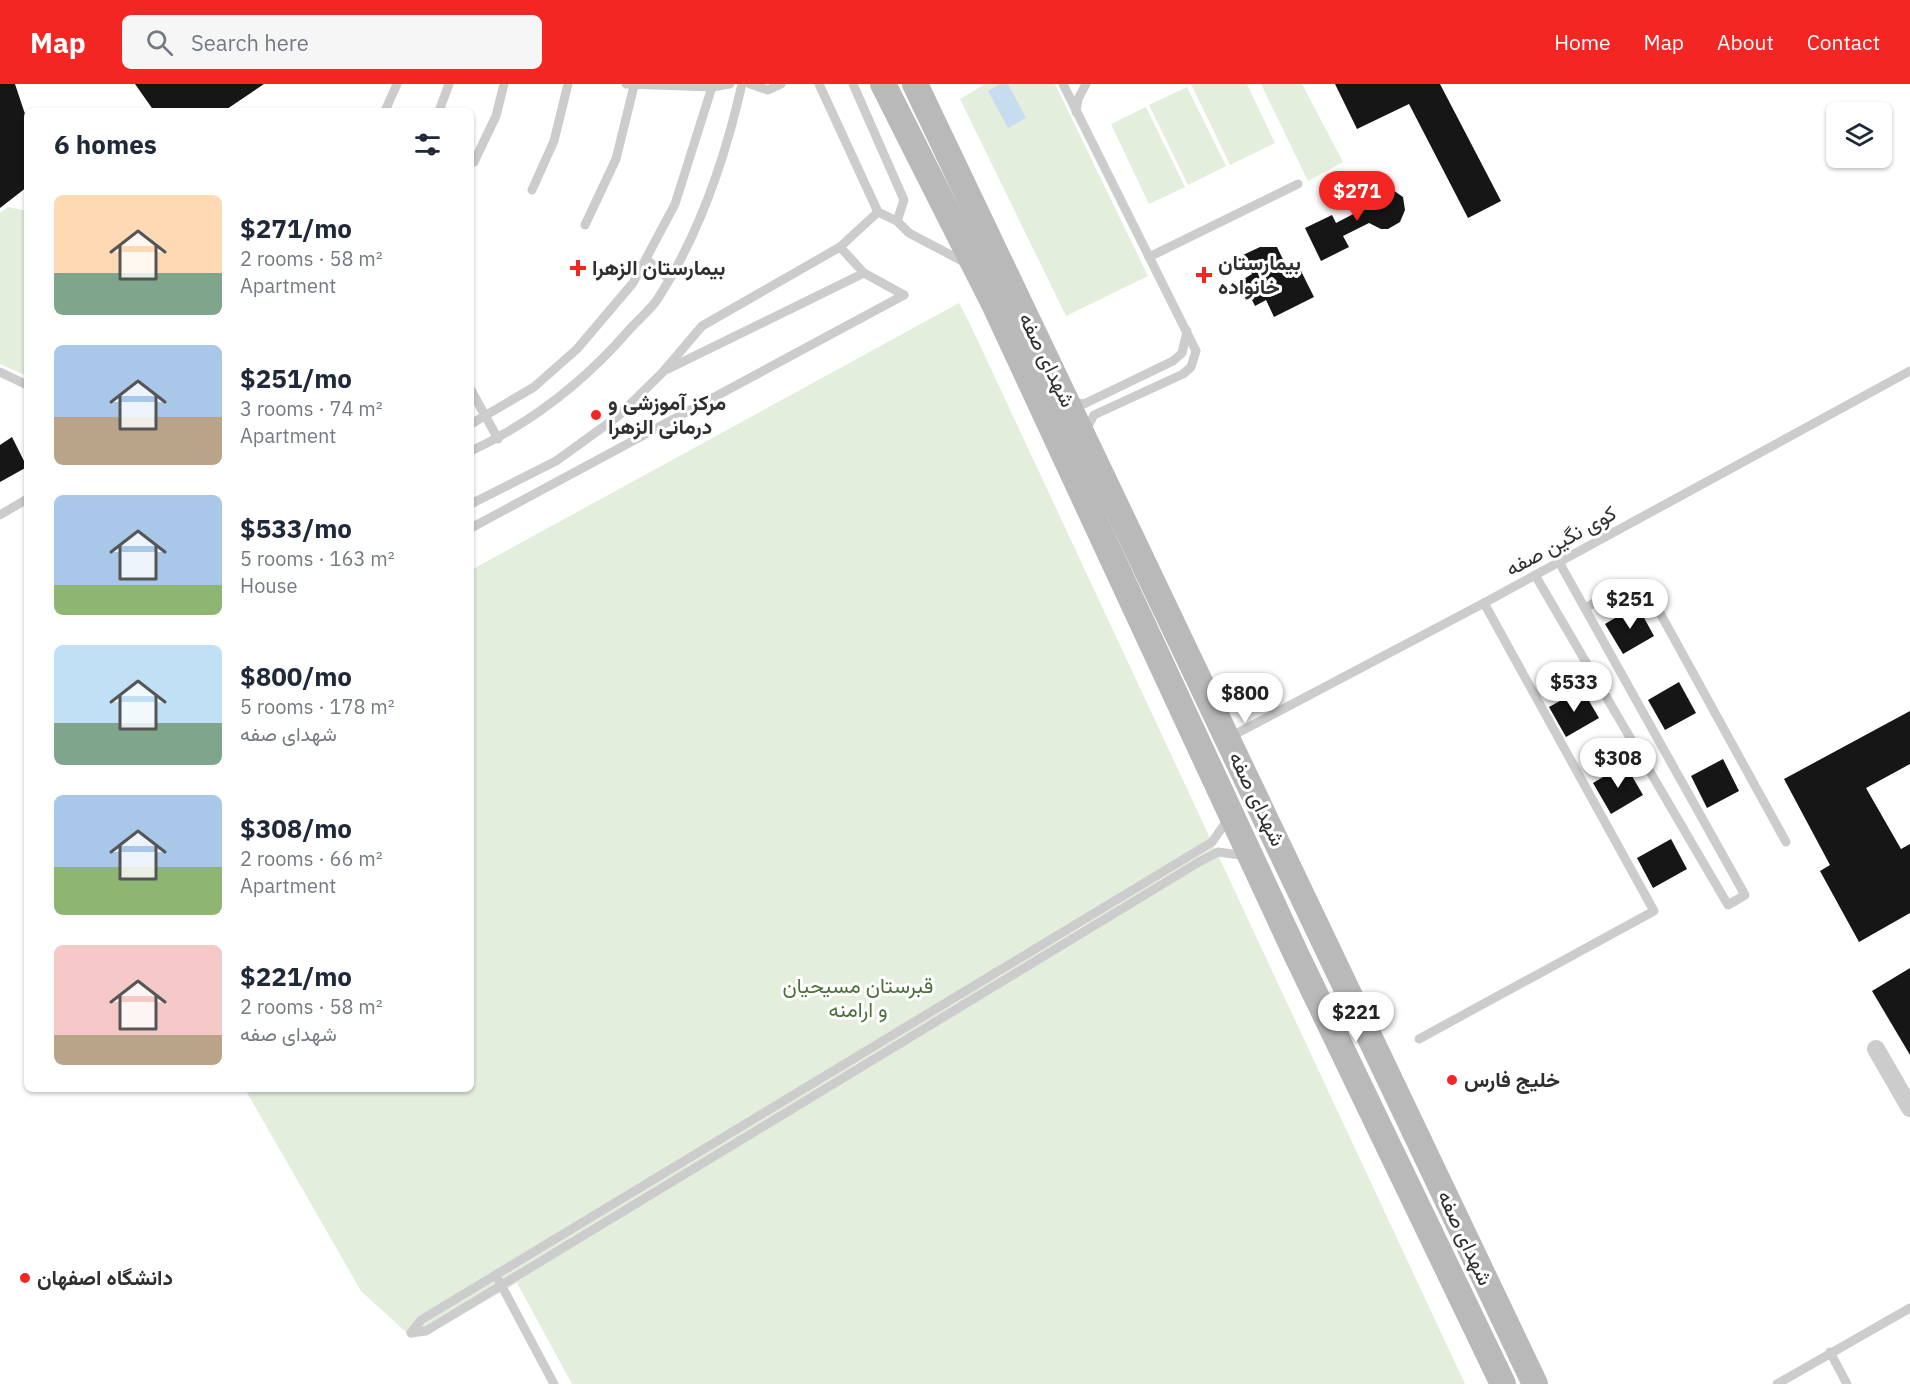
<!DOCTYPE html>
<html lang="en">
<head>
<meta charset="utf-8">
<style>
	:root { --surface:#fff; --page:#f6f6f7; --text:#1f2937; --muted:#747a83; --accent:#f42623 }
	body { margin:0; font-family:"IBM Plex Sans",Vazirmatn,sans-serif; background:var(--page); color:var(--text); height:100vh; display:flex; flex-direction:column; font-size:22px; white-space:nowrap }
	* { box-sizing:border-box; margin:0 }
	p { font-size:20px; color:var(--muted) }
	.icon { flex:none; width:33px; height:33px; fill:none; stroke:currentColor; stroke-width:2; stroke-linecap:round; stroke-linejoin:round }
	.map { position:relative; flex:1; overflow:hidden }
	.details { position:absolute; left:24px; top:24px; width:450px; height:984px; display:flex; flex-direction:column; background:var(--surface); border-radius:9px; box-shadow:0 2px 4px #0004 }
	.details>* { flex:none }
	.tools { position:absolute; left:1826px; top:18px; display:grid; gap:12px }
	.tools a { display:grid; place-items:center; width:66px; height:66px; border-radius:9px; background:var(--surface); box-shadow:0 2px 4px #0004; font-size:30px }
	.price { position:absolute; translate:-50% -51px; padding:0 14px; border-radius:21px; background:#fff; color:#222; font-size:20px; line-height:39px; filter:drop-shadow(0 2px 3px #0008) }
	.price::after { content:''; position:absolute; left:50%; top:36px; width:18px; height:14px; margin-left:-9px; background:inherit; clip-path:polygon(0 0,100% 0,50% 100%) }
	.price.active { background:var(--accent); color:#fff }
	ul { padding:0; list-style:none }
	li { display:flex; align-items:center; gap:18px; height:150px; padding:0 30px }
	li span { display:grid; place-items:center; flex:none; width:168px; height:120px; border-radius:9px; color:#555 }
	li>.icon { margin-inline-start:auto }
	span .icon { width:72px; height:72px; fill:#fffc; stroke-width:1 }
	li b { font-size:26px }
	h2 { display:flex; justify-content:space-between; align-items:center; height:72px; padding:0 30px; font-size:26px }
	header { display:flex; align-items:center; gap:36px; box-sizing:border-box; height:84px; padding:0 30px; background:var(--accent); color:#fff }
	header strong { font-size:28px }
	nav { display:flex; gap:33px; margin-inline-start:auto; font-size:21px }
	.search { width:420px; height:54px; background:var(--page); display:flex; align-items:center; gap:15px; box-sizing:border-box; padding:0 21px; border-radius:9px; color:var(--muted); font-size:22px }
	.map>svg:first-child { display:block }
</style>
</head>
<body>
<header>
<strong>Map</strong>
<div class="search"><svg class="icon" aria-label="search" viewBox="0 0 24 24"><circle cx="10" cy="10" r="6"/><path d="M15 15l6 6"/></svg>Search here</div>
<nav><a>Home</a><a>Map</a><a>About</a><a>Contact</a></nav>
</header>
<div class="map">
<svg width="1910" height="1300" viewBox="0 0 1910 1300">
	<rect width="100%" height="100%" fill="#fff"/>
	<g fill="#e4eedc">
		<polygon points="985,0 1055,0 1148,192 1066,232 960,15"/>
		<polygon points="1191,0 1247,0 1275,59 1230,81"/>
		<polygon points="1261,0 1302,0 1343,78 1308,97"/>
		<polygon points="1187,3 1226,82 1188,101 1149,21"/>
		<polygon points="1146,23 1185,103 1149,120 1111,40"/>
		<polygon points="8,123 27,127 27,292 0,280 0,129"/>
		<polygon points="959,219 970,240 1465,1300 572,1300 517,1199 427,1251 408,1250 361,1207 245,1005 471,1005 471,486"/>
	</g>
	<polygon fill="#c6dcef" points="1000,0 1008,0 1026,34 1008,44 988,7"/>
	<g fill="#161616">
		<polygon points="0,0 15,0 27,36 27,103 0,124"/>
		<polygon points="135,0 264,0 224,27 154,27"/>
		<polygon points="1335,0 1440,0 1501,117 1468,134 1409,20 1357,45"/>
		<polygon points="1387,102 1403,113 1405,126 1400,138 1388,145 1381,145 1369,139 1343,152 1349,163 1321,177 1305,144 1332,131 1336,139 1363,125 1368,111 1373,106"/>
		<polygon points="1260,163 1277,163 1291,192 1301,187 1314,213 1274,233 1266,216 1255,222 1242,196 1252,190 1243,171"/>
		<polygon points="12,353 27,383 0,398 0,361"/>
		<polygon points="1637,521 1654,552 1623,570 1605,540"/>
		<polygon points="1679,598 1696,629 1665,646 1648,616"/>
		<polygon points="1582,605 1599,634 1566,653 1549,623"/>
		<polygon points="1910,627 1910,680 1866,704 1901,765 1910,760 1910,829 1859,858 1820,787 1830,781 1784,695"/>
		<polygon points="1723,675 1739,707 1707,724 1691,692"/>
		<polygon points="1625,680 1643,711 1611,730 1593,699"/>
		<polygon points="1671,755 1687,785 1653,804 1637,774"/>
		<polygon points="1910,884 1910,971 1872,907"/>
	</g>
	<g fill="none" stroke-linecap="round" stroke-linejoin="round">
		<g stroke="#ccc" stroke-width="9">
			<polyline points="626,0 712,3 730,0"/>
			<polyline points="750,0 768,6 781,0"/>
			<polyline points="819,0 878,128 897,137 909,149 966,179"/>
			<polyline points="853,0 904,116 897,137"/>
			<polyline points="1063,0 1196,267 1191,283 1183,290 1094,331 1086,346"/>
			<polyline points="385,27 397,0"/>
			<polyline points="439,27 449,0"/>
			<polyline points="1076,28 1078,15 1086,0"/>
			<polyline points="474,78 496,32 504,0"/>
			<polyline points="532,106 554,57 568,0"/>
			<polyline points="585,141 616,75 634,2"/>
			<polyline points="840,163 864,189 904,211"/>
			<polyline points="1149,173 1298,100"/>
			<polyline points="646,175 668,194"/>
			<polyline points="668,285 864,189"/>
			<polyline points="0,288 27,301"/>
			<polyline points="471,306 498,355"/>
			<polyline points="1070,318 1084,320 1173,277 1182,269 1187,247"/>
			<polyline points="471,340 534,303 577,265 633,199 675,120 712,3 711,0"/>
			<path d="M471,367C533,338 584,298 629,246C638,236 649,227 657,216C700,150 725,75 742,0"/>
			<polyline points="471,420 556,377 617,333 662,289 702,242 840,163 878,128"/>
			<polyline points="0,431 27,415"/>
			<polyline points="471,444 904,211"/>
			<polyline points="1535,491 1728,821 1745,811 1559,478"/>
			<polyline points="1585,524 1627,501 1649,509 1786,758"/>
			<polyline points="1228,654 1484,519 1910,287"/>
			<polyline points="1419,955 1654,827 1484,519"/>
			<polyline points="498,1195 554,1300"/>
			<polyline points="411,1249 421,1236 1212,758 1229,734"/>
			<polyline points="411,1249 426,1247 1199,778 1218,768 1247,772"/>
			<polyline points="1830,1268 1847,1300"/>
			<polyline points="1777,1300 1910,1224"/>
		</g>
		<polyline stroke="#ccc" stroke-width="18" points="1876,965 1910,1024"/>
		<g stroke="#b9b9b9" stroke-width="26">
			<polyline points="883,0 995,222 1296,870 1503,1300"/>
			<polyline points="915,0 1535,1300"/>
		</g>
	</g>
	<g fill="#f42623" stroke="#fff" stroke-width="2">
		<path d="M575 175h6v6h6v6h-6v6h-6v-6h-6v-6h6z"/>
		<path d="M1201 182h6v6h6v6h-6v6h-6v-6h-6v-6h6z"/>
		<circle cx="596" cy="331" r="6"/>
		<circle cx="1452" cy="996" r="6"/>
		<circle cx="25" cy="1194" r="6"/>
	</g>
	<g text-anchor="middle" stroke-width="6" stroke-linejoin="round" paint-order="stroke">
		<g font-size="21" font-weight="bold" fill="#2f2f2f" stroke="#fff" text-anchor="start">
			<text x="1218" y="186">بیمارستان<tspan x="1218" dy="24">خانواده</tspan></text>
			<text x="592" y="191">بیمارستان الزهرا</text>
			<text x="608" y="326">مرکز آموزشی و<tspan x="608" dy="24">درمانی الزهرا</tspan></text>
			<text x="1464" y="1003">خلیج فارس</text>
			<text x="37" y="1201">دانشگاه اصفهان</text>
		</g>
		<g font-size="21" fill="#2f2f2f" stroke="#fff">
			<text transform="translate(1047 276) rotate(64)" y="7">شهدای صفه</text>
			<text transform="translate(1561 457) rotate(-29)" y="7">کوی نگین صفه</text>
			<text transform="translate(1257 715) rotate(64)" y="7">شهدای صفه</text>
			<text transform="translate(1465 1154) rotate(65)" y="7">شهدای صفه</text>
		</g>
		<g font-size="21" fill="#4d6f38" stroke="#fff">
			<text x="858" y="909">قبرستان مسیحیان<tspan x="858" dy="24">و ارامنه</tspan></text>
		</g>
	</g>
</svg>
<div class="tools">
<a><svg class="icon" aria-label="layers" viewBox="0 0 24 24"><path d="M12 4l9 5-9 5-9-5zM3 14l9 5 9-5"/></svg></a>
</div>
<b class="price active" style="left:1357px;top:138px">$271</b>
<b class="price" style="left:1630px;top:546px">$251</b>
<b class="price" style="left:1574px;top:629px">$533</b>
<b class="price" style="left:1245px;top:640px">$800</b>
<b class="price" style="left:1618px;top:705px">$308</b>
<b class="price" style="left:1356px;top:959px">$221</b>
<section class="details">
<h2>6 homes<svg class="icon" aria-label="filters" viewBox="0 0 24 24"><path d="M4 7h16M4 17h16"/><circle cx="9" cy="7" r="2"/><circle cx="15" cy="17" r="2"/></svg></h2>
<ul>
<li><span style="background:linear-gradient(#ffd9b3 65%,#7fa58c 0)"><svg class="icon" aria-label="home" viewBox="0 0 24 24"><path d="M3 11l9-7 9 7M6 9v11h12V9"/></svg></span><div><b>$271/mo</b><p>2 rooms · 58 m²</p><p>Apartment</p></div></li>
<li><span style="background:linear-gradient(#a9c7e8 60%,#b9a48a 0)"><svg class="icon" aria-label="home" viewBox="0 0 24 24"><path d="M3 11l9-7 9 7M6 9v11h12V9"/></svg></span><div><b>$251/mo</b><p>3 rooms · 74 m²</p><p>Apartment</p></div></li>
<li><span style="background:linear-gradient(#a9c7e8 75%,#8fb573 0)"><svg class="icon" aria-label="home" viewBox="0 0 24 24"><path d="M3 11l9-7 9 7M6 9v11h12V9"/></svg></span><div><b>$533/mo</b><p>5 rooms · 163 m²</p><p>House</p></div></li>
<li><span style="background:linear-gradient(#bfe0f5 65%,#7fa58c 0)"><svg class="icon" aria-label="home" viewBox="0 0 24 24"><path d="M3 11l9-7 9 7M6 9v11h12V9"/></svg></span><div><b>$800/mo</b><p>5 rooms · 178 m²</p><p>شهدای صفه</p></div></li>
<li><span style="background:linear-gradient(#a9c7e8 60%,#8fb573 0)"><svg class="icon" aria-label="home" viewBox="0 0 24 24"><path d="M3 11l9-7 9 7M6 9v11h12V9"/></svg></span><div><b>$308/mo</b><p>2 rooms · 66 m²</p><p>Apartment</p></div></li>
<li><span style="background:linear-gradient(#f6c9c9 75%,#b9a48a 0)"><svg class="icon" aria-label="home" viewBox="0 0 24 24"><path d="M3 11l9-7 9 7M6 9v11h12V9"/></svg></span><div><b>$221/mo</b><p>2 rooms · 58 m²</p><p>شهدای صفه</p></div></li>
</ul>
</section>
</div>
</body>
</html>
